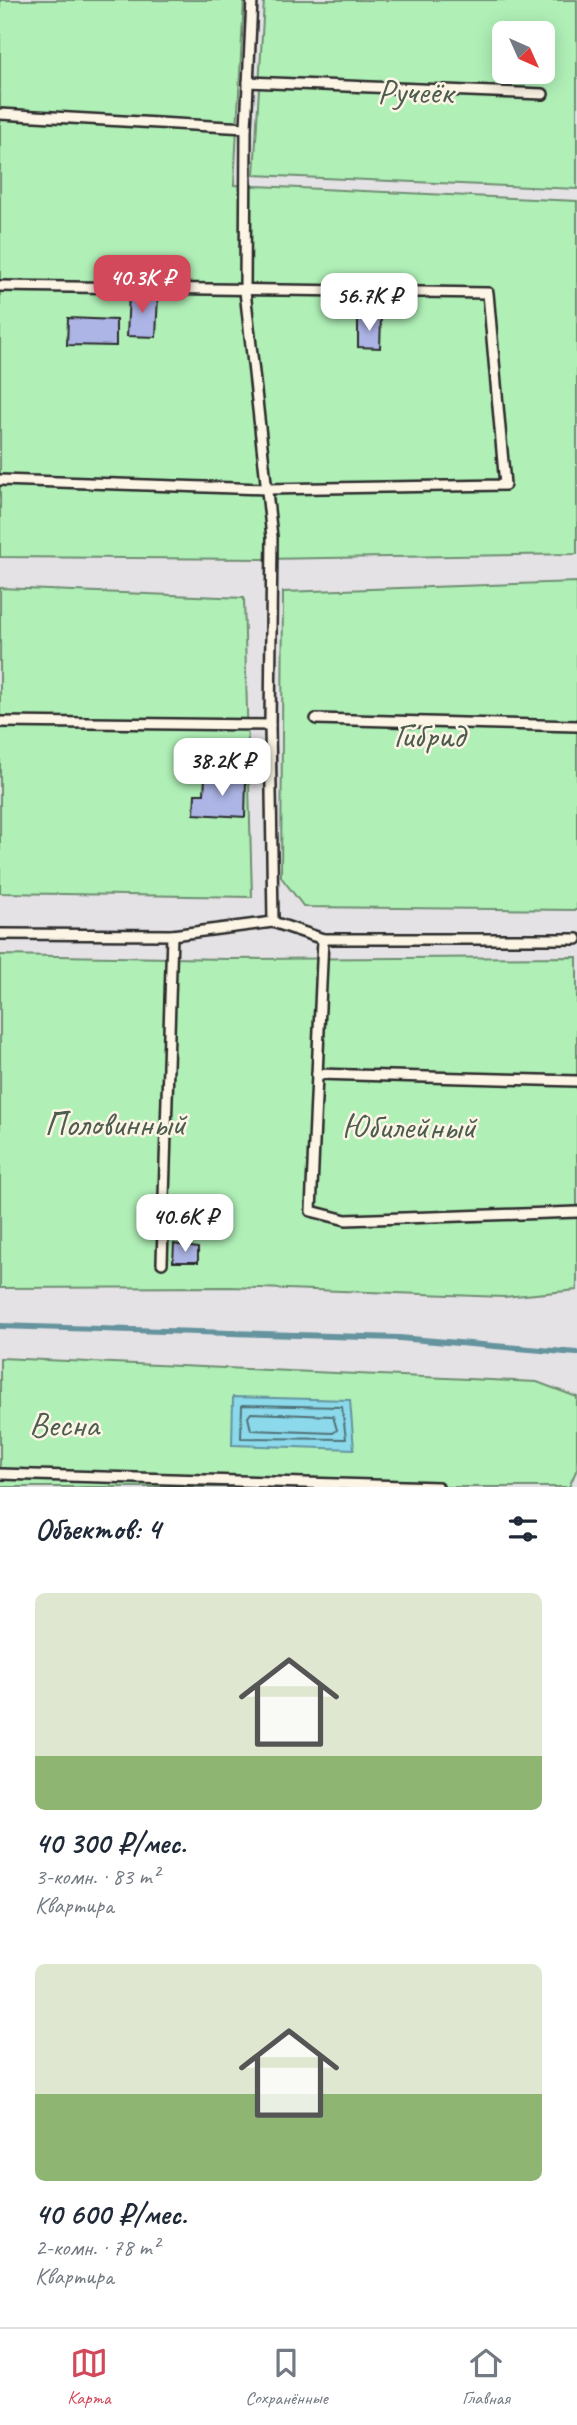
<!DOCTYPE html>
<html lang="ru">
<head>
<meta charset="utf-8">
<style>
	:root { --surface:#fff; --page:#f6f6f7; --text:#1f2937; --muted:#747a83; --line:#e0e1e3; --accent:#d1495b }
	body { margin:0; font-family:Caveat,sans-serif; background:var(--page); color:var(--text); height:100vh; display:flex; flex-direction:column; font-size:26px; white-space:nowrap }
	* { box-sizing:border-box; margin:0 }
	p { font-size:23px; color:var(--muted) }
	.icon { flex:none; width:38px; height:38px; fill:none; stroke:currentColor; stroke-width:2; stroke-linecap:round; stroke-linejoin:round }
	.map { position:relative; height:1487px; overflow:hidden }
	.sheet { display:flex; flex-direction:column; background:var(--surface); flex:1 }
	.sheet>* { flex:none }
	.needle { width:46px; rotate:135deg }
	.controls { position:absolute; left:492px; top:21px; display:grid; gap:14px }
	.controls a { display:grid; place-items:center; width:63px; height:63px; border-radius:10px; background:var(--surface); box-shadow:0 4px 18px #0003; font-size:35px }
	.price { position:absolute; translate:-50% -60px; padding:0 16px; border-radius:14px; background:#fff; color:#222; font-size:23px; line-height:46px; filter:drop-shadow(0 2px 4px #0008) }
	.price::after { content:''; position:absolute; left:50%; top:42px; width:21px; height:16px; margin-left:-10px; background:inherit; clip-path:polygon(0 0,100% 0,50% 100%) }
	.price.selected { background:var(--accent); color:#fff }
	ul { padding:0; list-style:none }
	li { display:grid; align-content:center; gap:14px; height:371px; padding:0 35px }
	li span { display:grid; place-items:center; height:217px; border-radius:10px; color:#555 }
	li>.icon { margin-inline-start:auto }
	span .icon { width:126px; height:126px; fill:#fffc; stroke-width:1 }
	li b { font-size:30px }
	h2 { display:flex; justify-content:space-between; align-items:center; height:84px; padding:0 35px; font-size:30px }
	.tabs { display:flex; justify-content:space-around; align-items:center; height:98px; border-top:2px solid var(--line); background:var(--surface); font-size:19px; color:var(--muted) }
	.tabs a { display:grid; justify-items:center; gap:4px }
	.tabs .selected { color:var(--accent) }
	.map>svg:first-child { display:block }
</style>
</head>
<body>
<div class="map">
<svg width="577" height="1487" viewBox="0 0 577 1487">
	<rect width="100%" height="100%" fill="#e4e2e5"/>
	<filter id="ink" filterUnits="userSpaceOnUse"><feTurbulence type="fractalNoise" baseFrequency=".0143" numOctaves="2"/><feDisplacementMap in="SourceGraphic" scale="14" xChannelSelector="R" yChannelSelector="G"/><feConvolveMatrix kernelMatrix="1 2 1 2 8 2 1 2 1" color-interpolation-filters="sRGB"/></filter>
	<g filter="url(#ink)">
		<g fill="#b0f0b7" stroke="#6e8e71" stroke-width="2" fill-rule="evenodd">
			<polygon points="0,0 244,0 234,185 577,201 577,554 262,559 0,557"/>
			<path d="M264,0H577V189L254,175ZM504,33H542V72H504Z"/>
			<polygon points="577,582 577,910 304,907 281,877 283,592"/>
			<polygon points="0,588 244,598 252,897 0,893"/>
			<polygon points="0,955 228,959 577,957 577,1290 504,1297 230,1287 0,1288"/>
			<polygon points="0,1358 537,1382 577,1397 577,1469 569,1487 0,1487"/>
		</g>
		<polygon fill="#8bd9ea" stroke="#65939e" stroke-width="2" points="233,1397 350,1400 354,1449 232,1445"/>
		<g fill="none" stroke-linecap="round" stroke-linejoin="round">
			<g stroke="#517177" stroke-width="2">
				<polygon points="242,1405 342,1407 346,1439 241,1438"/>
				<polygon points="251,1413 333,1416 337,1430 333,1433 251,1430 248,1417"/>
			</g>
			<polyline stroke="#65939e" stroke-width="6" points="0,1326 399,1338 577,1353"/>
		</g>
		<g fill="#adb5e6" stroke="#2b2b2b" stroke-width="2">
			<polygon points="129,293 158,295 156,337 127,336"/>
			<polygon points="68,318 116,320 116,346 67,345"/>
			<polygon points="358,318 381,318 380,348 358,347"/>
			<polygon points="205,778 246,780 245,817 194,814 195,794 204,794"/>
			<polygon points="174,1244 198,1248 198,1262 173,1262"/>
		</g>
		<g fill="none" stroke-linecap="round" stroke-linejoin="round">
			<defs>
				<g id="service">
					<polyline points="252,0 246,128 245,291 272,537 270,725 273,922"/>
					<polyline points="248,82 543,94"/>
					<polyline points="0,114 246,128"/>
					<polyline points="0,286 488,293 505,485 266,489 0,480"/>
					<polyline points="316,719 577,726"/>
					<polyline points="0,722 270,725"/>
					<polyline points="0,934 172,935 273,922 323,939 577,939"/>
					<polyline points="323,939 311,1211 346,1220 577,1212"/>
					<polyline points="317,1074 577,1081"/>
					<polyline points="162,1263 172,935"/>
					<polyline points="0,1474 438,1487"/>
				</g>
			</defs>
			<use href="#service" stroke="#2b2b2b" stroke-width="14"/>
			<use href="#service" stroke="#fcf5e5" stroke-width="9"/>
		</g>
	</g>
	<g text-anchor="middle" stroke-width="5" stroke-linejoin="round" paint-order="stroke">
		<g font-size="35" fill="#4c5c4e" stroke="#fcf5e5">
			<text x="415" y="103">Ручеёк</text>
			<text x="429" y="747">Гибрид</text>
			<text x="115" y="1135">Половинный</text>
			<text x="409" y="1138">Юбилейный</text>
			<text x="64" y="1436">Весна</text>
		</g>
	</g>
</svg>
<div class="controls">
<a><svg class="needle" viewBox="-14 -14 28 28"><path d="M0-13l5 13h-10z" fill="#e53935"/><path d="M0 13l5-13h-10z" fill="#747a83"/></svg></a>
</div>
<b class="price selected" style="left:142px;top:315px">40.3K ₽</b>
<b class="price" style="left:369px;top:333px">56.7K ₽</b>
<b class="price" style="left:222px;top:798px">38.2K ₽</b>
<b class="price" style="left:185px;top:1254px">40.6K ₽</b>
</div>
<section class="sheet">
<h2>Объектов: 4<svg class="icon" aria-label="filters" viewBox="0 0 24 24"><path d="M4 7h16M4 17h16"/><circle cx="9" cy="7" r="2"/><circle cx="15" cy="17" r="2"/></svg></h2>
<ul>
<li><span style="background:linear-gradient(#dfe7d0 75%,#8fb573 0)"><svg class="icon" aria-label="home" viewBox="0 0 24 24"><path d="M3 11l9-7 9 7M6 9v11h12V9"/></svg></span><div><b>40 300 ₽/мес.</b><p>3-комн. · 83 m²</p><p>Квартира</p></div></li>
<li><span style="background:linear-gradient(#dfe7d0 60%,#8fb573 0)"><svg class="icon" aria-label="home" viewBox="0 0 24 24"><path d="M3 11l9-7 9 7M6 9v11h12V9"/></svg></span><div><b>40 600 ₽/мес.</b><p>2-комн. · 78 m²</p><p>Квартира</p></div></li>
</ul>
</section>
<nav class="tabs">
<a class="selected"><svg class="icon" aria-label="map" viewBox="0 0 24 24"><path d="M3 6l6-2 6 2 6-2v14l-6 2-6-2-6 2zM9 4v14M15 6v14"/></svg>Карта</a>
<a><svg class="icon" aria-label="saved" viewBox="0 0 24 24"><path d="M7 4h10v16l-5-4-5 4z"/></svg>Сохранённые</a>
<a><svg class="icon" aria-label="home" viewBox="0 0 24 24"><path d="M3 11l9-7 9 7M6 9v11h12V9"/></svg>Главная</a>
</nav>
</body>
</html>
